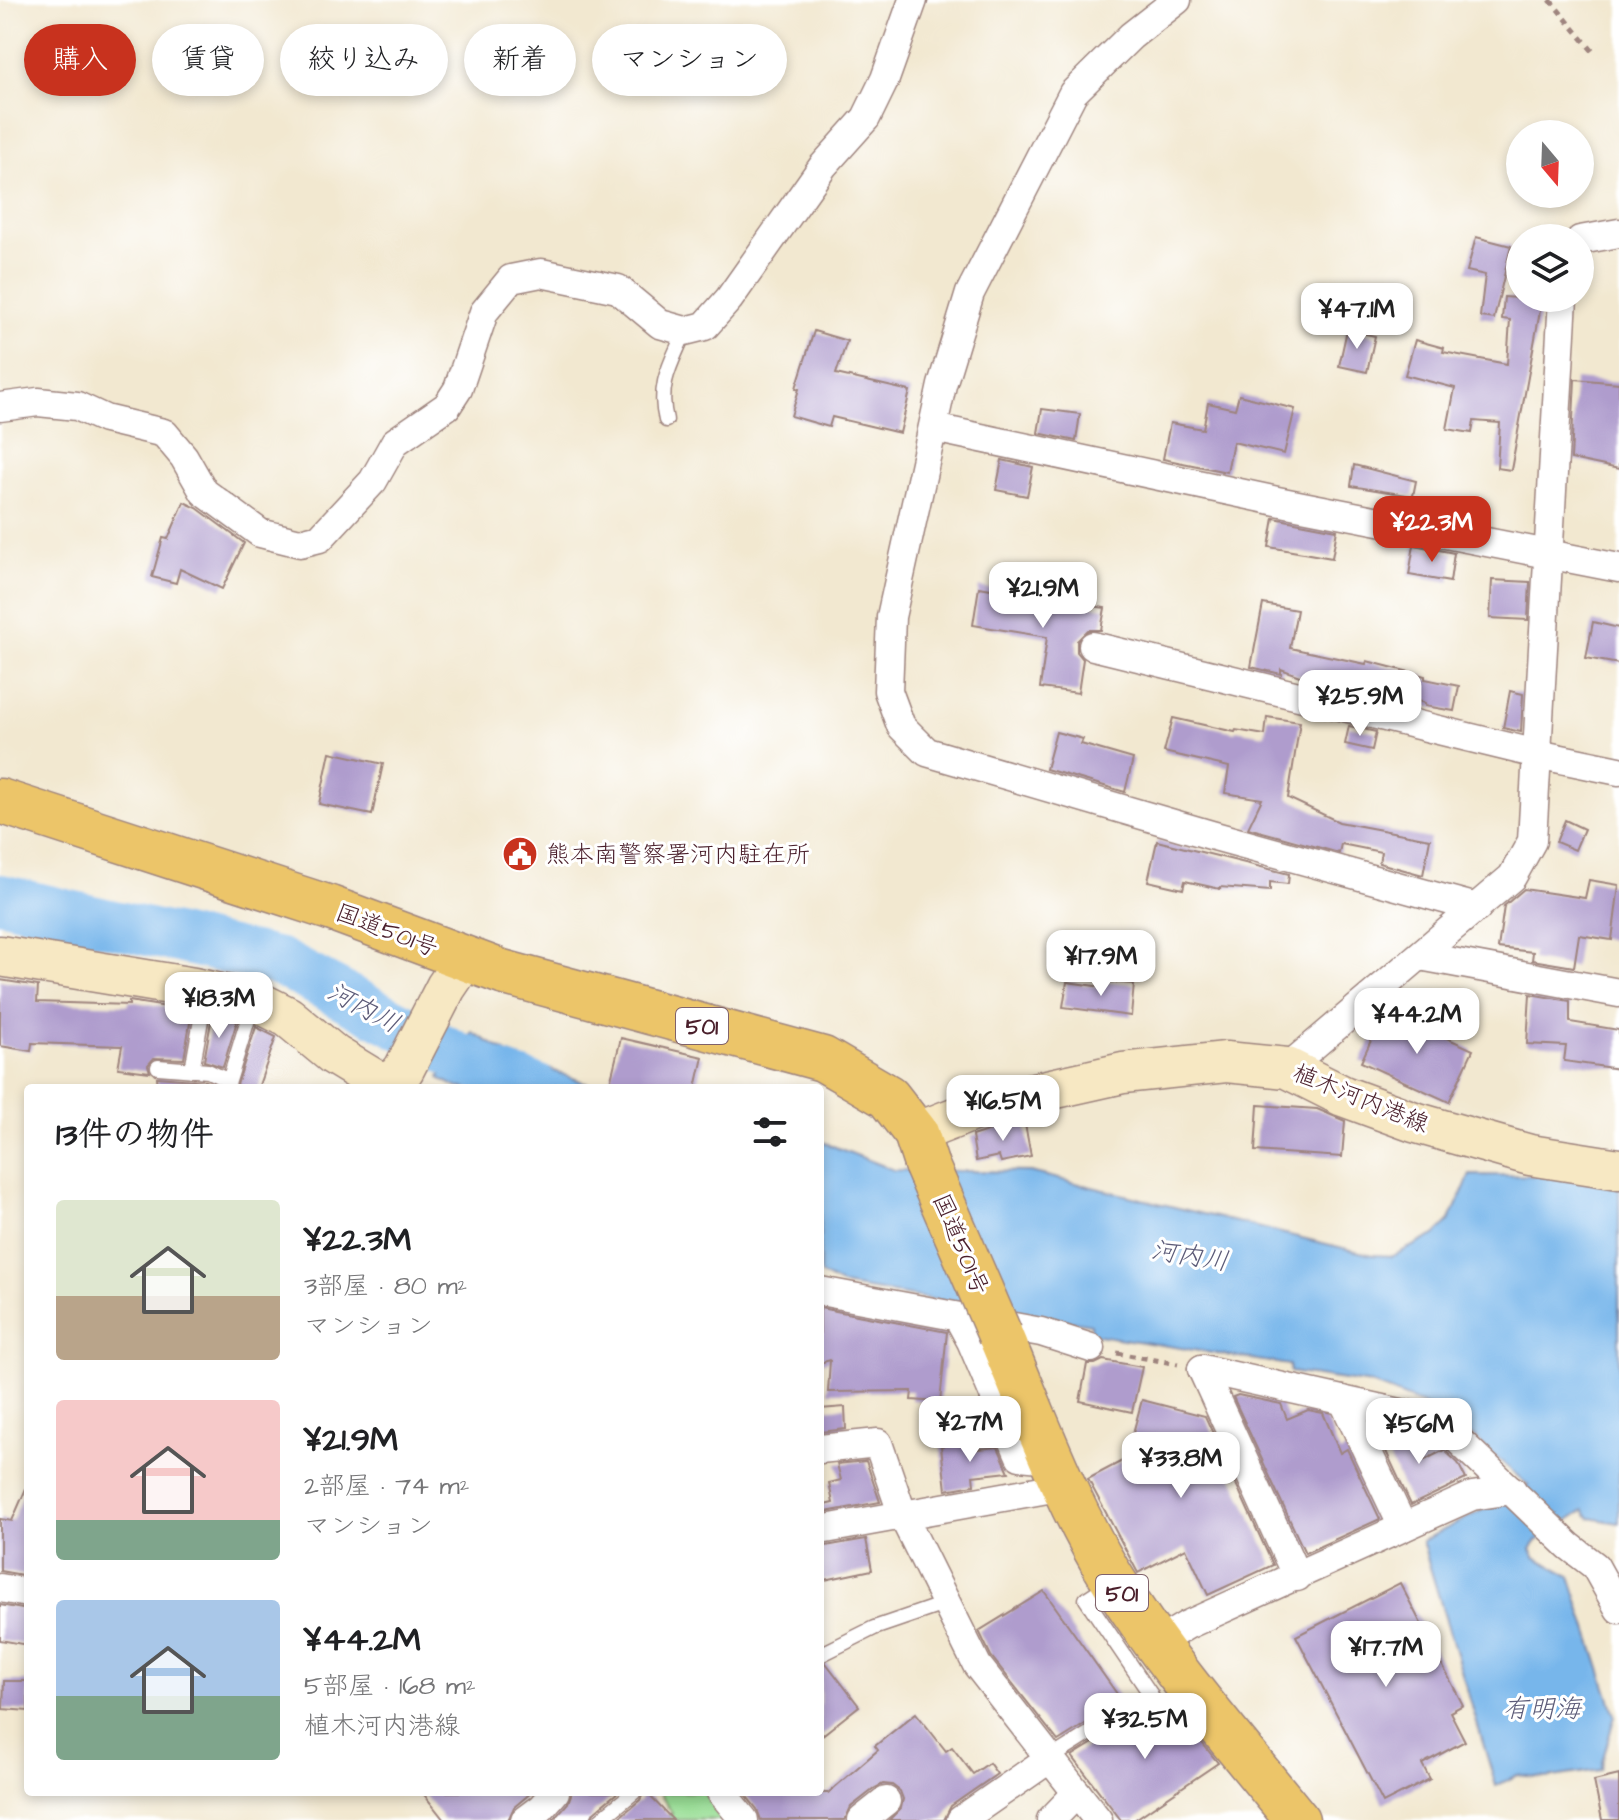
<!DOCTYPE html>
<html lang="ja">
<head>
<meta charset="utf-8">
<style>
	:root { --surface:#fff; --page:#f6f6f6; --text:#202124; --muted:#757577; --accent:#c8321e }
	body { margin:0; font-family:"Architects Daughter","Klee One",sans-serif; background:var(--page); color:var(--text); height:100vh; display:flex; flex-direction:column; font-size:30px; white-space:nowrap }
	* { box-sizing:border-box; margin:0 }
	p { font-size:26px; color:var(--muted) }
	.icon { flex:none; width:44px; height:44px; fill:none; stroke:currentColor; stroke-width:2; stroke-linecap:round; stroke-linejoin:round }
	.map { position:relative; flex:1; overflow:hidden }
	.drawer { position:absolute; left:24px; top:1084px; width:800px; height:712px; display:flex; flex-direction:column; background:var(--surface); border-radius:8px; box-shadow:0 4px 12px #0003 }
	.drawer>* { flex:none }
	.banner { position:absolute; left:24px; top:24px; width:800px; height:72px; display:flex; gap:16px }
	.needle { width:52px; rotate:161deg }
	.controls { position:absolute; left:1506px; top:120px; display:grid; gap:16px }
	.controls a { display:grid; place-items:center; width:88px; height:88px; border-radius:50%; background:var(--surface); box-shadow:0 4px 12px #0003; font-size:40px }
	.price { position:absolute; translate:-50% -68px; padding:0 18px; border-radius:16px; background:#fff; color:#222; font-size:26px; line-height:52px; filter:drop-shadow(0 2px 4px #0008) }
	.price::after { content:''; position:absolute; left:50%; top:48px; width:24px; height:18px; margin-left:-12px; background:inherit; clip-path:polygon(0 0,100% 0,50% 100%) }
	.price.current { background:var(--accent); color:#fff }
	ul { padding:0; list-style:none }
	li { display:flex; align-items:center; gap:24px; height:200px; padding:0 32px }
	li span { display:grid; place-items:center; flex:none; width:224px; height:160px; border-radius:8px; color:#555 }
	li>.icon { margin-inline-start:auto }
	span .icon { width:96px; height:96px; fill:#fffc; stroke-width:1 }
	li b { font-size:34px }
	h2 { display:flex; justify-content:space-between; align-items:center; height:96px; padding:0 32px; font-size:34px }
	.tag { padding:0 28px; border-radius:36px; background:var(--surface); box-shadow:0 4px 12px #0003; font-size:28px; line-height:72px }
	.tag.current { background:var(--accent); color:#fff }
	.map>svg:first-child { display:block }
</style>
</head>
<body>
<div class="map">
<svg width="1619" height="1820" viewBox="0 0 1619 1820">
	<rect width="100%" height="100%" fill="#fff"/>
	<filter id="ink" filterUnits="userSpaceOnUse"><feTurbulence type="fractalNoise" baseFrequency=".0125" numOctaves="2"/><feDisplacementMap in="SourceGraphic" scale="16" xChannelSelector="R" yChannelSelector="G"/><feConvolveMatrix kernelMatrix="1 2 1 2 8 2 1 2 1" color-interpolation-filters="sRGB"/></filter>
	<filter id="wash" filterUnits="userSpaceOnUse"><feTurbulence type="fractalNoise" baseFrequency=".006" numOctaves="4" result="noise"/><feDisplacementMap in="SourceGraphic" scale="32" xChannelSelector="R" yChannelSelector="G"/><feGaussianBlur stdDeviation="1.8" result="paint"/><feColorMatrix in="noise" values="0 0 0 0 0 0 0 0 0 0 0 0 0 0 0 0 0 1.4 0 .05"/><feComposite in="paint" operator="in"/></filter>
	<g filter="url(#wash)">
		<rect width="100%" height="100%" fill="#f2e8d0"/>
		<polygon fill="#9ade96" stroke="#727e60" stroke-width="2" points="659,1792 704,1792 729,1820 664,1820 672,1813"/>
		<g fill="#77b6eb" stroke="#606a8b" stroke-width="2">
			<polygon points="472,1032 509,1054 599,1088 458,1088 439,1078"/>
			<polygon points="820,1141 894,1170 1030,1172 1372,1255 1393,1256 1435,1235 1450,1220 1470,1175 1589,1176 1619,1182 1619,1523 1590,1518 1584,1510 1537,1541 1531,1549 1535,1557 1570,1576 1615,1715 1600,1770 1546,1778 1517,1775 1496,1786 1422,1541 1529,1486 1448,1414 1372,1384 1290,1372 1289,1365 1091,1334 1091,1324 841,1285 820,1274"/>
		</g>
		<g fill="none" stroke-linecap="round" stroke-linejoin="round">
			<polyline stroke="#77b6eb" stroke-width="48" points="0,898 279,962 485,1070 536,1088"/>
		</g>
		<g id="blocks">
			<g fill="#af9ccd">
				<polygon points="1476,237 1511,246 1494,319 1480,317 1485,275 1467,271"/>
				<polygon points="1504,297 1542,300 1511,470 1497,468 1500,423 1474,421 1472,433 1447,429 1455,388 1405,375 1415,340 1444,348 1443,352 1507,364 1510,320 1502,319"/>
				<polygon points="1347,330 1375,336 1367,372 1339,366"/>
				<polygon points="814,331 847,341 836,374 910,391 900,433 832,417 829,427 791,416 799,389 796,388"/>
				<polygon points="1575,379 1619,383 1619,469 1571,459"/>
				<polygon points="1239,395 1295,409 1284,454 1233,442 1227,472 1163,459 1170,423 1203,429 1208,403 1235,409"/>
				<polygon points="1042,409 1080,414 1076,441 1038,433"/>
				<polygon points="1002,460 1033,467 1027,496 996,490"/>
				<polygon points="1354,465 1416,481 1413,496 1351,486"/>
				<polygon points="184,502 197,508 244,543 222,589 180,569 176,583 152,577 163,538 168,539"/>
				<polygon points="1274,518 1337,530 1332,558 1269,547"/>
				<polygon points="1414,545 1454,553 1450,582 1409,575"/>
				<polygon points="1492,580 1530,582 1528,620 1490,618"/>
				<polygon points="979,587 1105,608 1101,630 1088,630 1077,641 1077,652 1083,659 1078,693 1040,688 1047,637 973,625"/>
				<polygon points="1263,604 1297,610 1290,648 1366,664 1367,661 1425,676 1425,679 1459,686 1454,711 1425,706 1425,703 1385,692 1383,699 1321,684 1281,669 1281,674 1251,667"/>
				<polygon points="1593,622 1619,628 1619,664 1586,658"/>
				<polygon points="1510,691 1523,694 1521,732 1503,728"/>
				<polygon points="1267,717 1300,722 1288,798 1339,822 1430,839 1423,875 1379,863 1381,852 1341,844 1339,853 1248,828 1262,799 1225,793 1229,767 1164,752 1173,718 1235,732 1236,730 1265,735"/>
				<polygon points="1349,726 1376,732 1372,750 1345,744"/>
				<polygon points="1056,732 1083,739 1081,744 1133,759 1125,792 1046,769"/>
				<polygon points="330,752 383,764 372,815 319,804"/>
				<polygon points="1565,820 1584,829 1575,850 1556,842"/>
				<polygon points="1157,841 1289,874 1288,884 1270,882 1270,891 1220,887 1220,889 1185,881 1183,889 1148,881"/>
				<polygon points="1589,880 1619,885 1612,940 1579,935 1574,967 1532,960 1533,952 1498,948 1504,906 1524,889 1585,898"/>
				<polygon points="0,980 38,986 37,1002 129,1005 129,1001 192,1011 184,1059 154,1058 148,1065 150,1072 118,1068 122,1046 32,1043 31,1051 0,1046"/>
				<polygon points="1103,981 1134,984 1131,1016 1063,1007 1067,982 1102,987"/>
				<polygon points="1530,994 1570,1001 1570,1022 1619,1030 1619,1069 1564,1061 1566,1046 1527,1044"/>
				<polygon points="1385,1010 1473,1050 1449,1102 1361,1062"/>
				<polygon points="212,1016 237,1021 223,1067 204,1061"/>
				<polygon points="256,1027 276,1037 258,1088 236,1088"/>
				<polygon points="621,1038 703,1057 696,1088 629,1088 610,1083"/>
				<polygon points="157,1077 205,1081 220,1088 158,1088"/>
				<polygon points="1258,1105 1317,1109 1345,1121 1342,1157 1255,1151"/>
				<polygon points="1024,1119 1031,1156 1001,1162 999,1156 976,1161 972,1136"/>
				<polygon points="820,1308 947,1332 940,1402 911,1400 912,1391 828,1392 830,1360 820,1363"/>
				<polygon points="1103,1360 1142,1367 1132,1412 1080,1401 1087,1364 1095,1364"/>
				<polygon points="1238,1395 1281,1404 1287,1419 1308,1410 1323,1413 1340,1453 1347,1449 1380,1519 1305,1553 1233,1397"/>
				<polygon points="1142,1400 1205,1416 1273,1565 1208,1595 1186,1548 1138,1573 1088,1479 1126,1459"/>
				<polygon points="845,1407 846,1429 820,1432 820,1409"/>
				<polygon points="1389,1428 1411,1433 1425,1460 1444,1450 1458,1463 1466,1479 1411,1505 1378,1434"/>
				<polygon points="969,1443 970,1450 998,1447 1009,1472 973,1476 974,1485 946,1490 941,1446"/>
				<polygon points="866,1461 880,1502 820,1513 820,1506 833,1503 829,1483 841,1480 837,1464"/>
				<polygon points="28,1484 28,1576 0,1571 0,1519 12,1521"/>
				<polygon points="866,1539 872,1570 820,1581 820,1547"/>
				<polygon points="1400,1583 1463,1705 1450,1712 1465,1741 1422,1764 1430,1779 1383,1803 1296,1636"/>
				<polygon points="1044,1591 1122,1701 1058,1741 991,1656 979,1631"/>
				<polygon points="0,1605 28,1610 28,1645 0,1640"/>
				<polygon points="826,1663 859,1706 820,1737 820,1665"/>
				<polygon points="4,1681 28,1681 28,1711 3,1709"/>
				<polygon points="1167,1699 1218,1763 1134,1820 1121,1820 1072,1756 1134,1718 1136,1721"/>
				<polygon points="916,1713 946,1751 952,1747 973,1774 989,1763 997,1774 951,1806 944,1820 889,1820 901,1808 903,1799 900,1791 892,1785 883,1784 875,1788 851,1807 845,1820 761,1820 757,1809 743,1792 828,1793 878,1750 875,1746"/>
				<polygon points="1619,1775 1619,1820 1602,1820 1594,1781"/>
				<polygon points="422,1792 532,1792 514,1807 508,1820 444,1820"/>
				<polygon points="572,1792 618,1792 594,1812 590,1820 553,1820 568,1803"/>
				<polygon points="644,1792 646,1792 673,1820 616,1820 640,1800"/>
			</g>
		</g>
	</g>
	<g filter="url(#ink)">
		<use href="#blocks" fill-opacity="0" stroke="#9e847e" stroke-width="2"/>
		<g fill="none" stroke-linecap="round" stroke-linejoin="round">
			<defs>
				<g id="lane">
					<path d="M666,420C657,384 671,364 685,331"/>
					<polyline points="158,1067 208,1071 229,1081 252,1006"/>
					<polyline points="192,1070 206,992"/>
					<polyline points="820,1655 874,1628 947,1603"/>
					<polyline points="1049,1759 1151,1695 1086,1599 1109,1584"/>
					<polyline points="600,1820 634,1792"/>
				</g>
				<g id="street">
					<polyline points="1177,0 1131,36 1073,93 970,293 942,385 891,617 888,691 901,726 927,752 1211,835 1477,908"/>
					<polyline points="1580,240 1619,233"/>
					<polyline points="0,407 38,402 77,406 105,419 164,433 184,457 204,492 260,533 300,543 320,538 373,481 395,442 447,406 458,389 484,312 511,279 541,273 618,289 660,324 685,331 705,326 729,299 823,166 866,118 885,79 913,0"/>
					<polyline points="934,428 1277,501 1619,568"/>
					<polyline points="1093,646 1537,754 1619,771"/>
					<polyline points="1420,956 1619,993"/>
					<polyline points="1287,1068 1512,877 1532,841 1563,298"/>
					<polyline points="820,1291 1041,1332 1091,1348"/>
					<polyline points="958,1317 971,1341 1020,1456 1051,1459"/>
					<polyline points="1202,1369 1418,1417 1453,1435 1569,1546 1595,1566 1619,1609"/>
					<polyline points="1202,1369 1297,1577"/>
					<polyline points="1343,1400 1403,1527"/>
					<polyline points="820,1449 878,1443 903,1516 977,1665 1098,1820"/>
					<polyline points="820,1530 1064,1486"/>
					<polyline points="0,1588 28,1593"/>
					<polyline points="1155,1644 1187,1625 1472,1496 1512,1490"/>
					<polyline points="721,1792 744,1820"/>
					<polyline points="525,1820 541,1808 555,1792"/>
					<polyline points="862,1820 886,1801"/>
					<polyline points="961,1820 1049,1759"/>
					<polyline points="1051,1820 1077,1793"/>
				</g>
				<g id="secondary">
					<polyline points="0,956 194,988 260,1003 288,1017 334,1055 380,1083 395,1080 404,1069 446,987 465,959"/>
					<polyline points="916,1133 998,1101 1123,1073 1226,1062 1287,1068 1343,1096 1414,1122 1530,1155 1619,1169"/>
				</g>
				<g id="highway">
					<polyline points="0,801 330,908 502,972 823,1059 888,1097 916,1133 926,1164"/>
					<path d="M1000,1335C1035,1418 1067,1506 1115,1583C1168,1668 1235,1743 1297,1820"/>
				</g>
			</defs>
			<use href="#lane" stroke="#9e847e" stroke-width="17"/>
			<use href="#street" stroke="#9e847e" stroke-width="31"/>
			<use href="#secondary" stroke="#9e847e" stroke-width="43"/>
			<use href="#highway" stroke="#9e847e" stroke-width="47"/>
			<g stroke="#9e847e" stroke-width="5" stroke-dasharray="6 6" stroke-linecap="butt">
				<polyline points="1550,0 1596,55"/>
				<polyline points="1117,1353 1178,1364"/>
			</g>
			<use href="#lane" stroke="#fff" stroke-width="14"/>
			<use href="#street" stroke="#fff" stroke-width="28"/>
			<use href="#secondary" stroke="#f7e8c3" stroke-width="40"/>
			<use href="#highway" stroke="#ecc569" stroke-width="44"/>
			<defs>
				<polyline id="highway-bridge" points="926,1164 1000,1335"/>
			</defs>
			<use href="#highway-bridge" stroke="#9e847e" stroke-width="47" stroke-linecap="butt"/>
			<use href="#highway-bridge" stroke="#ecc569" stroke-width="44"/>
		</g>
	</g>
	<defs>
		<symbol id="civic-disc" viewBox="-11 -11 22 22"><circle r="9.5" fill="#c8321e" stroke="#fff"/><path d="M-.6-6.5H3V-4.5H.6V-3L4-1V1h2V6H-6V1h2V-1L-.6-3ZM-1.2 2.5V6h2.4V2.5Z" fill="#fff"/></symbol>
	</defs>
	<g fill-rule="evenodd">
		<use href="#civic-disc" x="500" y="834" width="40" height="40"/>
	</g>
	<g text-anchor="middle" stroke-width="6" stroke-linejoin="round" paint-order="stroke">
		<g fill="#fff" stroke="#80626b" stroke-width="2">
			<rect x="676" y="1008" width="52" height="36" rx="6"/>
			<rect x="1096" y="1575" width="52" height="36" rx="6"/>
		</g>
		<g font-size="22" font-weight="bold" fill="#4a1f2b">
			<text x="702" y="1034">501</text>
			<text x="1122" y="1601">501</text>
		</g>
		<g font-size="24" fill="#4a1f2b" stroke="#fff" text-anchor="start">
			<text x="546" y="862">熊本南警察署河内駐在所</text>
		</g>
		<g font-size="24" fill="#4a1f2b" stroke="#fff">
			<text transform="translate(387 930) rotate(21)" y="8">国道501号</text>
			<text transform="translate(1361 1098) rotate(22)" y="8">植木河内港線</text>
			<text transform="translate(961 1244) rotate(67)" y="8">国道501号</text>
		</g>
		<g font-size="26" font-style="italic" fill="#5c5b78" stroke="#fff">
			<text transform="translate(364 1007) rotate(28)" y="9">河内川</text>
			<text transform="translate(1190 1255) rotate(9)" y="9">河内川</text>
			<text x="1542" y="1717">有明海</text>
		</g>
	</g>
</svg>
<div class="controls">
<a><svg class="needle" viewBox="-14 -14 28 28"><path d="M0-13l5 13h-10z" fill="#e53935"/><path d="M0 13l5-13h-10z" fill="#757577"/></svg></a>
<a><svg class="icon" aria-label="layers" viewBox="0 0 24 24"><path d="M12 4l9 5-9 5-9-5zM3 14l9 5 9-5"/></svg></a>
</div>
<b class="price" style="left:1357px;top:351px">¥47.1M</b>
<b class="price current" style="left:1432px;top:564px">¥22.3M</b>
<b class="price" style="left:1043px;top:630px">¥21.9M</b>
<b class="price" style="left:1360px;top:738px">¥25.9M</b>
<b class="price" style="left:1101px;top:998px">¥17.9M</b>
<b class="price" style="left:219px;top:1040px">¥18.3M</b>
<b class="price" style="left:1417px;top:1056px">¥44.2M</b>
<b class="price" style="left:1003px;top:1143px">¥16.5M</b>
<b class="price" style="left:970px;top:1464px">¥27M</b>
<b class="price" style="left:1419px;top:1466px">¥56M</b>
<b class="price" style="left:1181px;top:1500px">¥33.8M</b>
<b class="price" style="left:1386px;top:1689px">¥17.7M</b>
<b class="price" style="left:1145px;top:1761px">¥32.5M</b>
<div class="banner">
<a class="tag current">購入</a>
<a class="tag">賃貸</a>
<a class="tag">絞り込み</a>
<a class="tag">新着</a>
<a class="tag">マンション</a>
</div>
<section class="drawer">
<h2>13件の物件<svg class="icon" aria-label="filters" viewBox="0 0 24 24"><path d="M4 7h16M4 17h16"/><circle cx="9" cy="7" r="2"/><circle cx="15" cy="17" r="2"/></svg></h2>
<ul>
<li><span style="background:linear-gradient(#dfe7d0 60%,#b9a48a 0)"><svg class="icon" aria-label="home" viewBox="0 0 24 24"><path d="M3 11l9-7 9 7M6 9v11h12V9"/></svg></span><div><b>¥22.3M</b><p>3部屋 · 80 m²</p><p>マンション</p></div></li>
<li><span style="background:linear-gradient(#f6c9c9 75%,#7fa58c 0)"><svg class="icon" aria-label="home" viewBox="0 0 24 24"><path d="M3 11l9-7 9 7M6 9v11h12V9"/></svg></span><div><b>¥21.9M</b><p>2部屋 · 74 m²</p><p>マンション</p></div></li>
<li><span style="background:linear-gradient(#a9c7e8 60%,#7fa58c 0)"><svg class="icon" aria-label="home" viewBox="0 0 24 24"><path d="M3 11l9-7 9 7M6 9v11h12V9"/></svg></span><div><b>¥44.2M</b><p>5部屋 · 168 m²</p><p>植木河内港線</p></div></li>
</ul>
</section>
</div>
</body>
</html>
